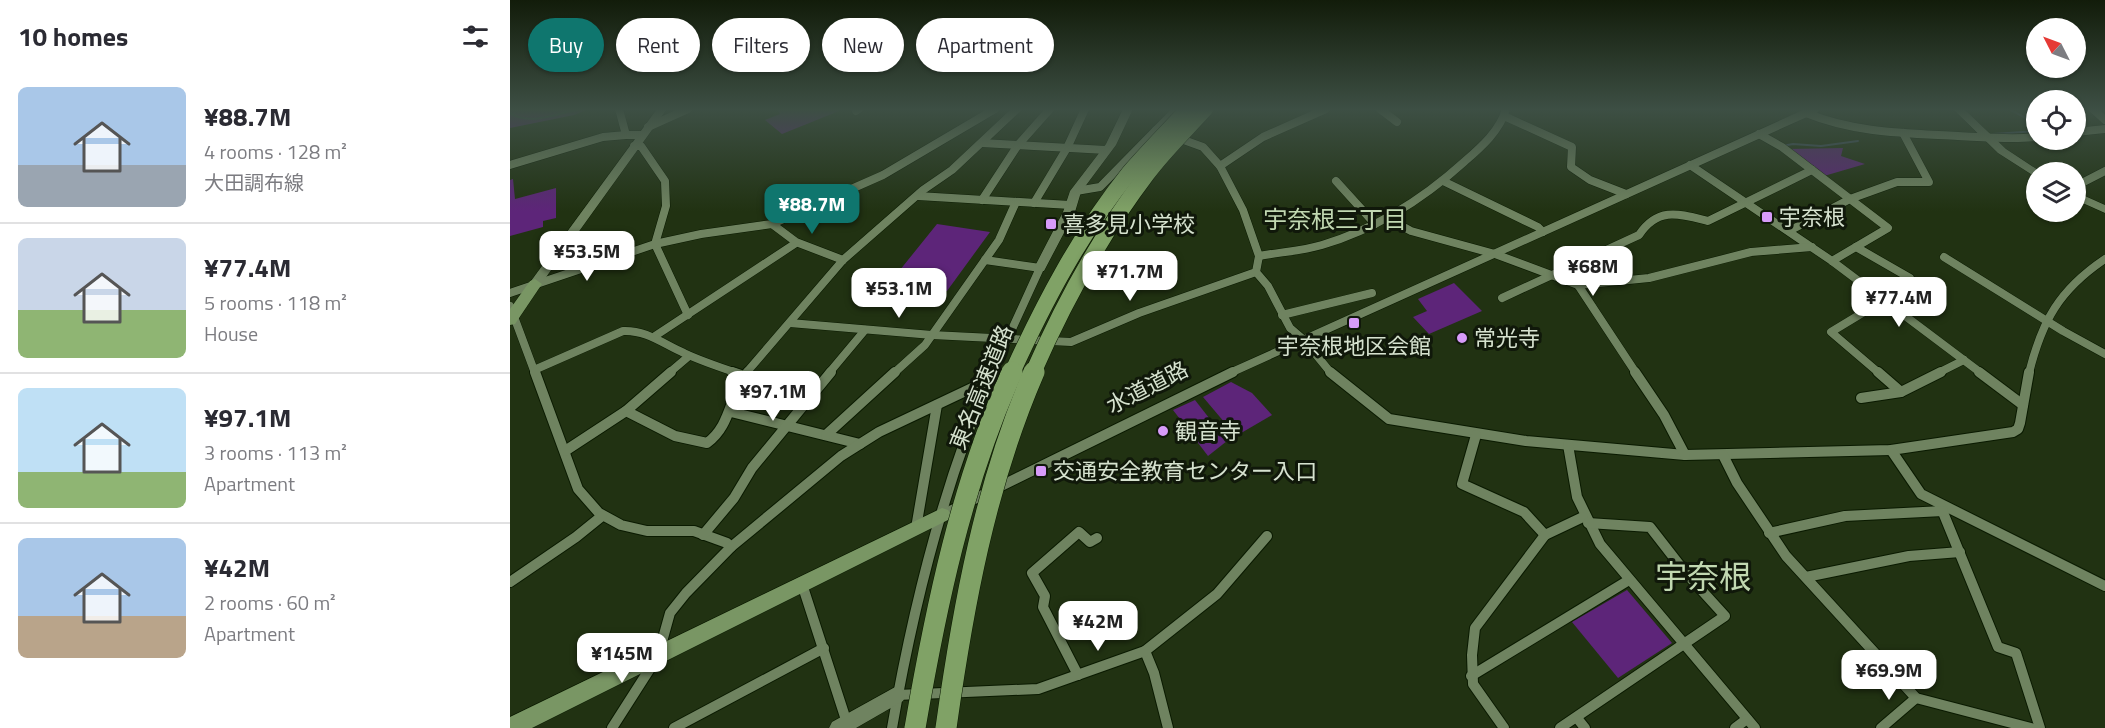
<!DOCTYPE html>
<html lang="en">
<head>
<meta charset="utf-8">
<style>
	:root { --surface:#fff; --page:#f2f2f3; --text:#2b2b33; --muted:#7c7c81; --line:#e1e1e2; --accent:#0f766e }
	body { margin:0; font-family:"Titillium Web","Noto Sans JP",sans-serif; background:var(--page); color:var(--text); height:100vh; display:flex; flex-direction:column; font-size:22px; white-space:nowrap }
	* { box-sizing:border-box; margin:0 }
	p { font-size:20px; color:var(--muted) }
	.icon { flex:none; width:33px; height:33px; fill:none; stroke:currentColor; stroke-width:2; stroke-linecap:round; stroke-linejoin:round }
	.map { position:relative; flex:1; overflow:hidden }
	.details { display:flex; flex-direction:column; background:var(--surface); width:510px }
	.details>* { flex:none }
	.banner { position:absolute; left:18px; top:18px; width:570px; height:54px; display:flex; gap:12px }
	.needle { width:39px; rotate:312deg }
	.fabs { position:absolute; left:1516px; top:18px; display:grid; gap:12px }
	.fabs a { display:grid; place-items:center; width:60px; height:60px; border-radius:50%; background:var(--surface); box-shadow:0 2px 4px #0004; font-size:30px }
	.price { position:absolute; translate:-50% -51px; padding:0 14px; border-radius:12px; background:#fff; color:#222; font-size:20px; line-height:39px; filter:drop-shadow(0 2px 3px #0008) }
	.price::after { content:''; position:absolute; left:50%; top:36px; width:18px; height:14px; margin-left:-9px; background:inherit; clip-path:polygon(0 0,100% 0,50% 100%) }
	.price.selected { background:var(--accent); color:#fff }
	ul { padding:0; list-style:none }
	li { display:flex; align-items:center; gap:18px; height:150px; padding:0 18px }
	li+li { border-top:2px solid var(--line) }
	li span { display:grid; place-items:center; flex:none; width:168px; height:120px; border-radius:9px; color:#555 }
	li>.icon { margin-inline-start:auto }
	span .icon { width:72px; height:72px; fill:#fffc; stroke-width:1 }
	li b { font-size:26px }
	h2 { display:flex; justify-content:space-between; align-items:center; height:72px; padding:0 18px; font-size:26px }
	.tag { padding:0 21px; border-radius:27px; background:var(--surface); box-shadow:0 2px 4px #0004; font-size:21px; line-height:54px }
	.tag.selected { background:var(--accent); color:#fff }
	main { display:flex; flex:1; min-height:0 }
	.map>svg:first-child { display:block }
</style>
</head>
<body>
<main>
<section class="details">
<h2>10 homes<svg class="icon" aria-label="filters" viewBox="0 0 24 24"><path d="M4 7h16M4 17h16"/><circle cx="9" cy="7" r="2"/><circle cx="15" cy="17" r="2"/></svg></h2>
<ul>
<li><span style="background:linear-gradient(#a9c7e8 65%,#9aa5b1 0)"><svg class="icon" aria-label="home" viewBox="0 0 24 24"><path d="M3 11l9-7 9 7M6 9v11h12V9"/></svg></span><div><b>¥88.7M</b><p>4 rooms · 128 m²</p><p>大田調布線</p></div></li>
<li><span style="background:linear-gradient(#c9d6e8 60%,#8fb573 0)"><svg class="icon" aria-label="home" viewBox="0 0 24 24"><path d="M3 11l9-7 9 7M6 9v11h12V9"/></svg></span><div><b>¥77.4M</b><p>5 rooms · 118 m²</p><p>House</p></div></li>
<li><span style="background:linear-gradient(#bfe0f5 70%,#8fb573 0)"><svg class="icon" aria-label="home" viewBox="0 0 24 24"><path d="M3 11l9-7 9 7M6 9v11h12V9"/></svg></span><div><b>¥97.1M</b><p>3 rooms · 113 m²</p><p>Apartment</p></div></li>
<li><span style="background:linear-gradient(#a9c7e8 65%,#b9a48a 0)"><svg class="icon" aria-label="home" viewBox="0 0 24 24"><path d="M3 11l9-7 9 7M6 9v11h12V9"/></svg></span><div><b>¥42M</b><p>2 rooms · 60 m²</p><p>Apartment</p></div></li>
</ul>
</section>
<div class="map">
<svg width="1595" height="728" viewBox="0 0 1595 728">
	<rect width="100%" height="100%" fill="#213212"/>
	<g fill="#5d2579">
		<polygon points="0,109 79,109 64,115 0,128"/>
		<polygon points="267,109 328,109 329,111 272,134 255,120 270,114"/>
		<polygon points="1333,148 1331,156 1355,164 1314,176 1277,149"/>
		<polygon points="3,179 5,199 46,188 46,218 33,221 33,227 0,236 0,180"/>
		<polygon points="427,224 480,232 437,291 430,291 423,301 369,296"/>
		<polygon points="944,283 972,311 919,334 903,317 917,311 908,299"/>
		<polygon points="721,382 742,393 762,415 726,436 693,397"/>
		<polygon points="685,400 717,441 698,456 663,410"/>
		<polygon points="1117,590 1162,643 1108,678 1062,622"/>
	</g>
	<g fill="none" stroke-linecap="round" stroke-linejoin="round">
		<g stroke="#40505e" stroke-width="2">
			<polyline points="1499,109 1527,124"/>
			<path d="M0,113C21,126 46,114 69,109"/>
			<polyline points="1483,134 1527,131"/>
			<polyline points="1272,146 1283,144 1311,146 1348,141"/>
		</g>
		<defs>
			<g id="street-far1">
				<polyline points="109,109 116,135 132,135"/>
				<polyline points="870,109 887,122"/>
				<polyline points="1583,109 1595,120"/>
				<polyline points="346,111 349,109"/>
				<path d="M1296,113C1345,133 1395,133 1448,136C1474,137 1500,140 1527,137"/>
				<polyline points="994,116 1062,147 1061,167 1080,180 1116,194"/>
				<polyline points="138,127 178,109"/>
				<polyline points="646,130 667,109"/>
				<polyline points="1566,132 1595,129"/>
				<polyline points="1249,134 1272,147 1378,228 1322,261"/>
				<polyline points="472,143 596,150"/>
				<polyline points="124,146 131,146 155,181 156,206 145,244 178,315"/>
				<polyline points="0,165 93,137 116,135"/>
				<polyline points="1180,165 1322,261 1471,373"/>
				<polyline points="710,166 753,137 816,109"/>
				<polyline points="826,181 865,224"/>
				<polyline points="933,181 1028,227 1033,232"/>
				<polyline points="1566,186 1595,171"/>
				<polyline points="566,191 590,187 646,130 693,147 710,166 733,210 749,256 746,272 758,286 780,328 794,340 821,373"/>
				<polyline points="408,196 560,205"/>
				<polyline points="472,200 508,145 540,109"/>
				<polyline points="524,203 557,148 575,109"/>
				<polyline points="879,219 901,231 985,254 1068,285 1139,278 1241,252 1302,247"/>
				<polyline points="262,224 286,242 333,260"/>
				<polyline points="1279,231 1340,199 1387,182 1419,182 1393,133"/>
				<polyline points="1346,247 1400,278 1402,283 1321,332 1369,373"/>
				<path d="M749,256C770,252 792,251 812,245C866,229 912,200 954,162C970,148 990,131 996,109"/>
				<polyline points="1434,257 1553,331 1595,354"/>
				<polyline points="475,260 530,268 482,373"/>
				<polyline points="1068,285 1126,373"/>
				<polyline points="0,293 145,244 191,234 262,224 373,175 485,109"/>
				<path d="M992,298L1129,235C1148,206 1170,214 1198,221L1302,170"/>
				<polyline points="0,306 25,373"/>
				<polyline points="772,315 862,293"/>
				<polyline points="280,323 422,335 561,342 629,313 746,272"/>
				<polyline points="145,336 286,243"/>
				<path d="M24,370L113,331C137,330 153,344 174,353C191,361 209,367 227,373"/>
				<polyline points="159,373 179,356"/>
				<polyline points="236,373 333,260 413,190 442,170 507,109"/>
				<polyline points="319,373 355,330"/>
				<polyline points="384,373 415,345 489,240 506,202"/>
				<polyline points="720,373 1305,109"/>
				<polyline points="1428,373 1454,360"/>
				<path d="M1519,373C1532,321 1549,290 1595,259"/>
			</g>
			<g id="street">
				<polyline points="25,372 68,489 89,513 111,525 137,531 184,531 217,543 221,547"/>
				<polyline points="222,372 234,376"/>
				<polyline points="820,372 879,419 1016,441 1175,455 1381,450 1503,432 1508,429 1510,423 1519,372"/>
				<polyline points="1125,372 1154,415 1175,455"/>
				<polyline points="1368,372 1391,392"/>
				<polyline points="1469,372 1513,405"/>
				<polyline points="1351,398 1391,392 1431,372"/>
				<path d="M116,411L165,436L197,443C222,425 219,394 238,372"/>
				<polyline points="221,412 350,444"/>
				<polyline points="316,435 385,372"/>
				<polyline points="966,435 952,484 1014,512 1035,535"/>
				<polyline points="1058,445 1067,497 1090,544 1245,728"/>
				<polyline points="1381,450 1411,494 1595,586"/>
				<polyline points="55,451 116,411 161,372"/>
				<polyline points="1213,455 1227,483 1276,556 1406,698 1521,728"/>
				<polyline points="1430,505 1488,647 1506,653 1530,728"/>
				<polyline points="432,515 723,372"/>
				<polyline points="406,528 427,405"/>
				<polyline points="1259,533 1335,516 1433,511"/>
				<polyline points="193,535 224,498 242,468 321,372"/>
				<polyline points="1296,577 1399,556 1450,552"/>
				<polyline points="0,582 66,537 92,516"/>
				<polyline points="292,584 337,723"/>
				<polyline points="635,651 644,673 658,728"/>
				<polyline points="568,675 533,607 535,596 522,573 569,532 580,542 587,538"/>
				<polyline points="961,676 1119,580"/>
				<polyline points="387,695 528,689 635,651 707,594 757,536"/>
				<polyline points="1067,718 1075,728"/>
				<polyline points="102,728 148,656 160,613 176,593 221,547 331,456 369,432 481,379"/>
				<polyline points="164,728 314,648"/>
				<path d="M382,728C403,607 433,485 482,372"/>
				<polyline points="994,728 963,684 962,655 965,628 1035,535 1073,517"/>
				<polyline points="1050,728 1215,616 1175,572 1140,527 1078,523"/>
				<polyline points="1225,728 1237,719"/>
				<polyline points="1371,728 1406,698"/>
			</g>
			<g id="secondary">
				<polygon points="147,109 157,109 29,287 21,287 19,284 21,281"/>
				<polygon points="613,109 623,109 606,145 571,192 565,212 534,271 526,271 524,268 553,212 560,191 596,144"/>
				<polygon points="1443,109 1454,109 1496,149 1531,172 1527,172 1527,178 1488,153"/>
				<polygon points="1566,192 1595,205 1595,213 1566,200"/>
				<polygon points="387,686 393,689 396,695 393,701 346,728 319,728 322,722"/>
			</g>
			<g id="primary">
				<polygon points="25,279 32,284 5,324 0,325 0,309 20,281"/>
				<polygon points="432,508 438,510 441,515 438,520 22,728 0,728 0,717"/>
			</g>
		</defs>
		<use href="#street-far1" stroke="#0a1a00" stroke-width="9"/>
		<use href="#street" stroke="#0a1a00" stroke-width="12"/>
		<use href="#secondary" stroke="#0a1a00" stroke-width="1"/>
		<use href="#primary" stroke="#0a1a00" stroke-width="1"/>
		<use href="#street-far1" stroke="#6f8360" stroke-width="8"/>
		<use href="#street" stroke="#6f8360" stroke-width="10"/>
		<use href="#secondary" fill="#6f8360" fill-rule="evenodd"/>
		<use href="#primary" fill="#799664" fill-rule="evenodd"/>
		<defs>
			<g id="highway-bridge-far1">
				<path d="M502,373C534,303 570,234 619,173C638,151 659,130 678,109"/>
				<path d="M523,373C554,302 590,236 637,174C654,151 676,130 695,109"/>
			</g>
			<g id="highway-bridge">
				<path d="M405,728C426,607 451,485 502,372"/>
				<path d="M436,728C453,607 475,485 524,372"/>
			</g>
		</defs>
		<use href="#highway-bridge-far1" stroke="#0a1a00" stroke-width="17" stroke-linecap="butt"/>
		<use href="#highway-bridge" stroke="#0a1a00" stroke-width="22" stroke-linecap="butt"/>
		<use href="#highway-bridge-far1" stroke="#80a266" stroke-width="16"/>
		<use href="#highway-bridge" stroke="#80a266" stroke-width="21"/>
	</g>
	<linearGradient id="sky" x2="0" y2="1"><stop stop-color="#121c0a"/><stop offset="0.52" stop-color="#3d4f44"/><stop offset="1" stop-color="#3d4f44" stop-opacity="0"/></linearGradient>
	<rect width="1595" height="211" fill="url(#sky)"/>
	<g fill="#d79bf9" stroke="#10180a" stroke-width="2">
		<rect x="1251" y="211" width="12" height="12" rx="3"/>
		<rect x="535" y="218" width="12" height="12" rx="3"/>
		<rect x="838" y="317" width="12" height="12" rx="3"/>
		<circle cx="952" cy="338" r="6"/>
		<circle cx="653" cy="431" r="6"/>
		<rect x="525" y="465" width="12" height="12" rx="3"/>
	</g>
	<g text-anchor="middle" stroke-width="6" stroke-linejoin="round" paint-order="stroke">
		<g font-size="22" fill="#d6e2cf" stroke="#10180a" text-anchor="start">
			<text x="1269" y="225">宇奈根</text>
			<text x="553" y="232">喜多見小学校</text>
			<text x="964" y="346">常光寺</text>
			<text x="844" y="354" text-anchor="middle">宇奈根地区会館</text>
			<text x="665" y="439">観音寺</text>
			<text x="543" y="479">交通安全教育センター入口</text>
		</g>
		<g font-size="22" fill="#d6e2cf" stroke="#10180a">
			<text transform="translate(471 387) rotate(-68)" y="8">東名高速道路</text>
			<text transform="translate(637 387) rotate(-27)" y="8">水道道路</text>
		</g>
		<g font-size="24" fill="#c1d8b1" stroke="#10180a">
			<text x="825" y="228">宇奈根三丁目</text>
		</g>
		<g font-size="32" fill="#c1d8b1" stroke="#10180a">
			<text x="1193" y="588">宇奈根</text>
		</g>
	</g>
</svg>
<div class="fabs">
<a><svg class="needle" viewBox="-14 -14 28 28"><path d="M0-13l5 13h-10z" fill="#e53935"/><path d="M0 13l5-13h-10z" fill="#7c7c81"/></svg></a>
<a><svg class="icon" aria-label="locate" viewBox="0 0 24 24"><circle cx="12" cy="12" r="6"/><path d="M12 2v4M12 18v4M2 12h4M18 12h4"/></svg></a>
<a><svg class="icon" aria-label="layers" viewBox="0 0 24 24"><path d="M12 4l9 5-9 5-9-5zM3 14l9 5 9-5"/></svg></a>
</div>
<b class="price selected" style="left:302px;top:235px">¥88.7M</b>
<b class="price" style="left:77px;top:282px">¥53.5M</b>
<b class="price" style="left:1083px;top:297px">¥68M</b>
<b class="price" style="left:620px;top:302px">¥71.7M</b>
<b class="price" style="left:389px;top:319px">¥53.1M</b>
<b class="price" style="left:1389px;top:328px">¥77.4M</b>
<b class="price" style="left:263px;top:422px">¥97.1M</b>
<b class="price" style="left:588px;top:652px">¥42M</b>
<b class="price" style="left:112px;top:684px">¥145M</b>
<b class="price" style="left:1379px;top:701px">¥69.9M</b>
<div class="banner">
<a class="tag selected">Buy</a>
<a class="tag">Rent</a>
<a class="tag">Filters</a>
<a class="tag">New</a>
<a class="tag">Apartment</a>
</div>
</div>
</main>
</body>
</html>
